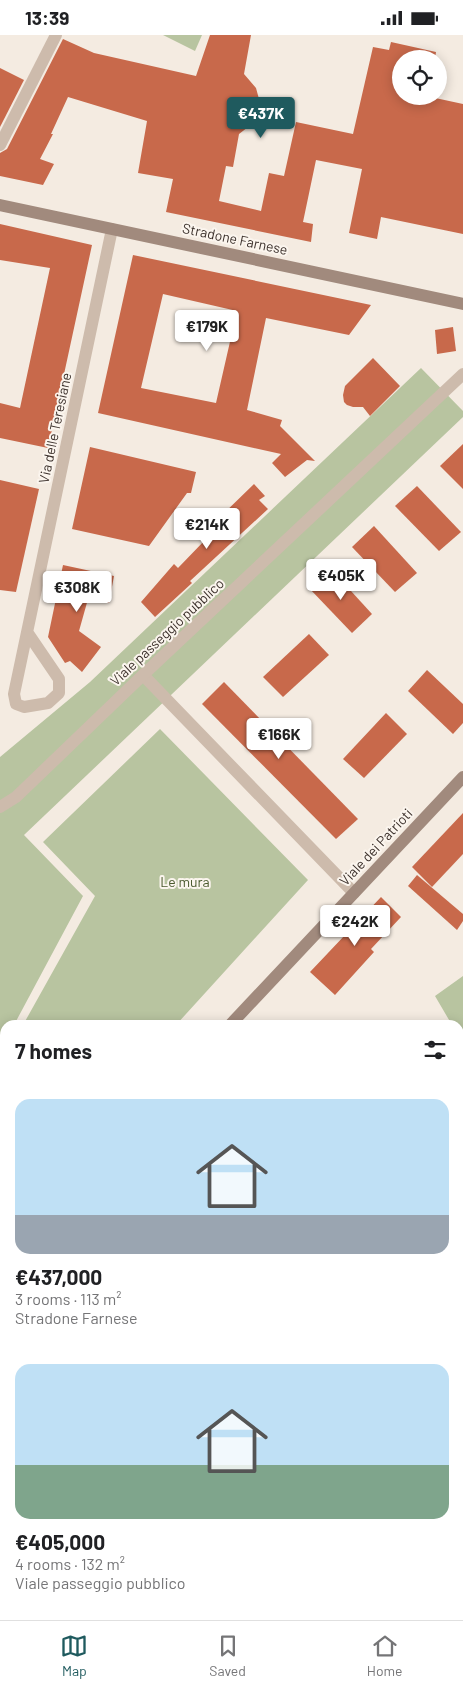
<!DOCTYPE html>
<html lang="en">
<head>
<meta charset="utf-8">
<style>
	:root { --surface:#fff; --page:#f6f6f6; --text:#202124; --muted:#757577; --line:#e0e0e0; --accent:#1f5a5e }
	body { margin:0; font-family:Barlow,sans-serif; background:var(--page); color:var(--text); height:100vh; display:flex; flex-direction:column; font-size:19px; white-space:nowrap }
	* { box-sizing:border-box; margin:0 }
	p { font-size:16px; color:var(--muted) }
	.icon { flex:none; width:28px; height:28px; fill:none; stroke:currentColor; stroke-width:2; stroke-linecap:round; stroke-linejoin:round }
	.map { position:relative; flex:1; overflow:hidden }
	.side { position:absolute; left:0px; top:985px; width:464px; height:600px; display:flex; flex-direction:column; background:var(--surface); border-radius:15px 15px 0 0; box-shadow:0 2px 12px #0003 }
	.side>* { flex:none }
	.tools { position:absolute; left:392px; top:15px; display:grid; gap:10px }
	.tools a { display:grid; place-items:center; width:55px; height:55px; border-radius:50%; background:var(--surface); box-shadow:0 2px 12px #0003; font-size:25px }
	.price { position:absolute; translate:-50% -42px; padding:0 11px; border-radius:5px; background:#fff; color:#222; font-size:16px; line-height:32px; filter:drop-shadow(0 1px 2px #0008) }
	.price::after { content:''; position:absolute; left:50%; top:30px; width:15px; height:11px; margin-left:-8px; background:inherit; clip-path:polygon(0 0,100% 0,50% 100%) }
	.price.selected { background:var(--accent); color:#fff }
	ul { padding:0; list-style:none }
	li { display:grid; align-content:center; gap:10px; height:265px; padding:0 15px }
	li span { display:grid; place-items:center; height:155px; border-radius:15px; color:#555 }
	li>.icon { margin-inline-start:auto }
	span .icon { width:90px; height:90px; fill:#fffc; stroke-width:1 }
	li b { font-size:21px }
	h2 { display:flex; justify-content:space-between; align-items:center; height:60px; padding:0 15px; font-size:21px }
	.status { display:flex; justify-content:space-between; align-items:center; height:35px; padding:0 25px; background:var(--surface); direction:ltr }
	.status svg { height:14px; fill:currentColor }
	.menu { display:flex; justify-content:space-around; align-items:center; height:70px; border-top:1px solid var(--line); background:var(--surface); font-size:14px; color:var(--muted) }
	.menu a { display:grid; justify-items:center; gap:2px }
	.menu .selected { color:var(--accent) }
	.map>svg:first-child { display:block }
</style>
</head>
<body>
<div class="status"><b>13:39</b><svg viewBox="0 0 49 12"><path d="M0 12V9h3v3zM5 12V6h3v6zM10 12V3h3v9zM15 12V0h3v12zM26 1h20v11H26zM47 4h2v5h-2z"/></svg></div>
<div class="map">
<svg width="463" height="1585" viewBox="0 0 463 1585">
	<rect width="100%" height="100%" fill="#f4ebe1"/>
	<g fill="#b8c4a0">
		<polygon points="163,0 202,0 195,16"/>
		<polygon points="421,333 463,376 463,382 24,800 83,861 14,990 5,990 5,1008 0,1017 0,722 90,647"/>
		<polygon points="160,694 308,845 176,990 23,990 95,861 43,807"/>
		<polygon points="463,941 463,1008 459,1001 459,990 452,990 435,961"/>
		<polygon points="459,1428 463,1433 463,1491 459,1491"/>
		<polygon points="459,1552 463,1552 463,1585 386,1585 391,1580 459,1580"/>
	</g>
	<g fill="#c8694b" fill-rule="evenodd">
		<polygon points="210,0 251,0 244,39 256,53 259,64 259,74 252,89 239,99 233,132 226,131 219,166 261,176 269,138 284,141 296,87 353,99 373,12 389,15 391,7 436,17 435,24 401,24 401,61 426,61 463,69 463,199 381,182 377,204 349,198 362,134 316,125 303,187 313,189 311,207 166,177 173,144 138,138 147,86 68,62 51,99 53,99 40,124 54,129 43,150 0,141 0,118 7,114 63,4 94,18 196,41"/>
		<polygon points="0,33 24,45 0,92"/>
		<polygon points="0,189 92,210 48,413 0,403 0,368 20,373 50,233 0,225"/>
		<path d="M133,220L371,270L349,300L266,283L247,375L282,385L280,391L315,426L307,425L285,442L272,428L281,419L98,378ZM163,259L237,276L216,368L141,353Z"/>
		<polygon points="453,292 456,316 437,319 435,295"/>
		<polygon points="373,323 400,351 370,381 363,372 353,372 347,370 344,367 343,360 345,351"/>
		<polygon points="463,409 463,454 440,431"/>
		<polygon points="90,412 196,437 191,458 187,458 149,511 72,494"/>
		<polygon points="0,445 39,454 16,557 0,555"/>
		<polygon points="254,449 265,461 259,465 268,474 190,546 192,548 155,582 141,567 174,529 178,533 206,504 204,501 220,486 218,484"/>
		<polygon points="417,451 461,497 439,516 395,471"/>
		<polygon points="374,491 417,538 395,557 352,512"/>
		<polygon points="63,530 114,541 109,568 88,564 79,596 101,612 82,637 70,626 65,628 48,602"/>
		<polygon points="330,533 372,579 352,598 309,553"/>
		<polygon points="309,599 329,620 283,662 263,642"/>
		<polygon points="427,635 463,669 463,688 453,699 408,656"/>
		<polygon points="224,647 358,784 336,804 202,669"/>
		<polygon points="386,678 407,699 364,743 343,724"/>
		<polygon points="463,778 463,819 432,852 412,832"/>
		<polygon points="417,840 463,879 463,886 457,895 408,851"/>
		<polygon points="381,862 401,882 371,914 374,917 335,960 310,937"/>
	</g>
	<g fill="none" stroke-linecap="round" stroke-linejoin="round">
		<g stroke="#cdbbac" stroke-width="12">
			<polyline points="0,110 56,0"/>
			<polyline points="27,597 59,644 59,658 48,668 24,672 16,669 14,659 112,194"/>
			<polyline points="143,640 354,858"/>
			<polyline points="0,772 16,762 143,640 463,339"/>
			<polyline points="0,1229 5,1224"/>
			<polyline points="459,1314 463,1309"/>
		</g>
		<g stroke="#a18a7d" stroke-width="12">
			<polyline points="0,170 463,269"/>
			<polyline points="230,990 463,742"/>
			<polyline points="0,1119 5,1119"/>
			<polyline points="0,1140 5,1141"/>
			<polyline points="459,1511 463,1511"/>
			<polyline points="0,1524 5,1524"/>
			<polyline points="459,1530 463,1530"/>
			<polyline points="265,1580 273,1585"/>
			<polyline points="250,1585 250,1580"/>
			<polyline points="342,1585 349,1580"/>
		</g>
	</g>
	<g text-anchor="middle" stroke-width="4" stroke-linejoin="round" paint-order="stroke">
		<g font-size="14" fill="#3b302b" stroke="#fbf5ee">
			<text transform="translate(235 204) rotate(12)" y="5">Stradone Farnese</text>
			<text transform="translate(55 393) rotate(-78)" y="5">Via delle Teresiane</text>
			<text transform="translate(167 597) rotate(-43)" y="5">Viale passeggio pubblico</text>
			<text transform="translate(376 812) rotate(-47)" y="5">Viale dei Patrioti</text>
		</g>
		<g font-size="14" fill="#4a5a2e" stroke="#fbf5ee">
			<text x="185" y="852">Le mura</text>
		</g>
	</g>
</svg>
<div class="tools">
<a><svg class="icon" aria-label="locate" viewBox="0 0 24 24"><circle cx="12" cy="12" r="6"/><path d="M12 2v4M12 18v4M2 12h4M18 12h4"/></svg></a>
</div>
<b class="price selected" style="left:261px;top:104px">€437K</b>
<b class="price" style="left:207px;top:317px">€179K</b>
<b class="price" style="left:207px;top:515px">€214K</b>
<b class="price" style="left:341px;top:566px">€405K</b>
<b class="price" style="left:77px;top:578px">€308K</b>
<b class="price" style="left:279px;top:725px">€166K</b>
<b class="price" style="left:355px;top:912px">€242K</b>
<section class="side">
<h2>7 homes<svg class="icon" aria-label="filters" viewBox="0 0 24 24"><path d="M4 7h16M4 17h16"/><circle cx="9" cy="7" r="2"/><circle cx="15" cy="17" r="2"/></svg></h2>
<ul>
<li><span style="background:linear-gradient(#bfe0f5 75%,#9aa5b1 0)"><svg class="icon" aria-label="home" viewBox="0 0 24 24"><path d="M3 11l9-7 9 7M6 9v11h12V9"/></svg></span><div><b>€437,000</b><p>3 rooms · 113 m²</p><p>Stradone Farnese</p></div></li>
<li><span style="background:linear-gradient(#bfe0f5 65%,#7fa58c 0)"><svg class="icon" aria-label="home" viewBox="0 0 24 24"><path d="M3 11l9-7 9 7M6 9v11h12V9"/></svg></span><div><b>€405,000</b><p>4 rooms · 132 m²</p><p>Viale passeggio pubblico</p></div></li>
</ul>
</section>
</div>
<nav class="menu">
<a class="selected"><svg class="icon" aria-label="map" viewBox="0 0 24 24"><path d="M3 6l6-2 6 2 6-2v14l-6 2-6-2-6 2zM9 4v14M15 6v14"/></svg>Map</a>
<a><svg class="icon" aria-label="saved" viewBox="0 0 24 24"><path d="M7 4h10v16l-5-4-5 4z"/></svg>Saved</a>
<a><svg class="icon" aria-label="home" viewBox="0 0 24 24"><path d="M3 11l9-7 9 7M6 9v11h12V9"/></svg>Home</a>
</nav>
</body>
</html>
